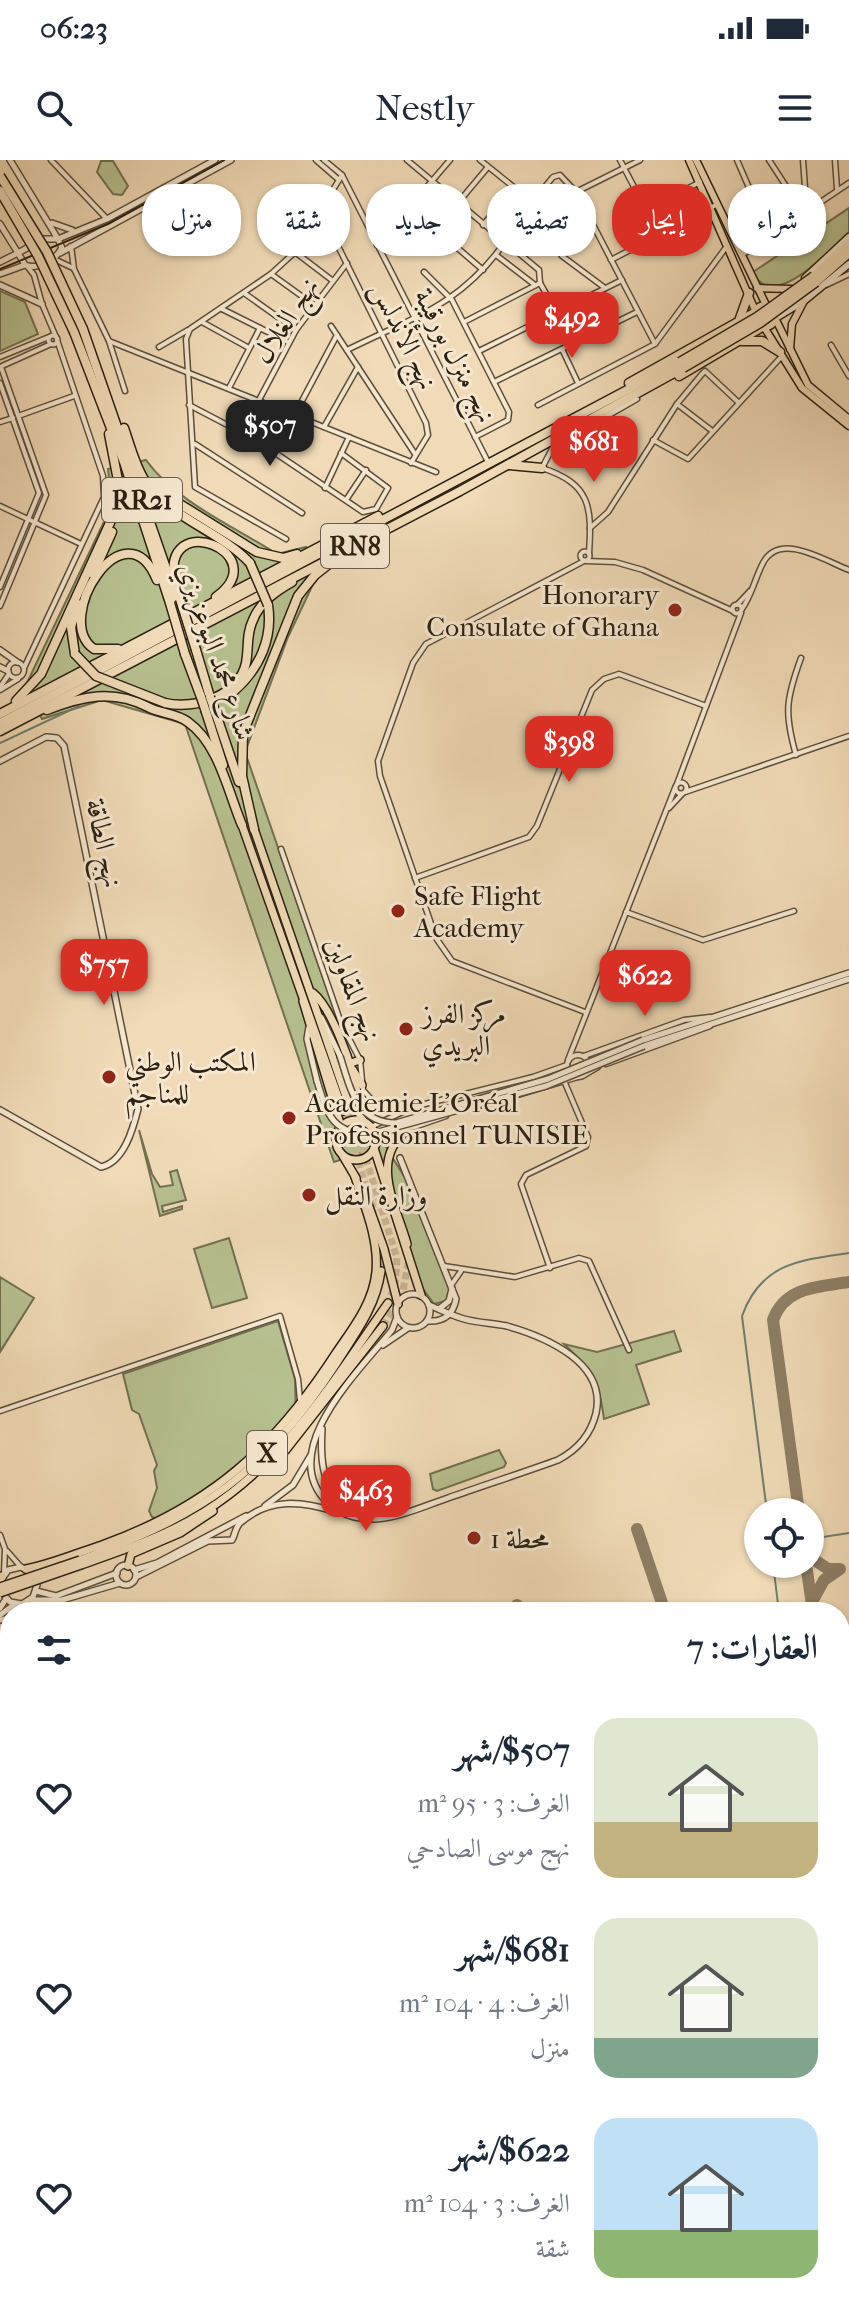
<!DOCTYPE html>
<html lang="ar">
<head>
<meta charset="utf-8">
<style>
	:root { --surface:#fff; --page:#f6f6f7; --text:#1f2937; --muted:#747a83; --accent:#d93025 }
	body { margin:0; font-family:"IM FELL French Canon",Amiri,serif; background:var(--page); color:var(--text); direction:rtl; height:100vh; display:flex; flex-direction:column; font-size:30px; white-space:nowrap }
	* { box-sizing:border-box; margin:0 }
	p { font-size:26px; color:var(--muted) }
	.icon { flex:none; width:44px; height:44px; fill:none; stroke:currentColor; stroke-width:2; stroke-linecap:round; stroke-linejoin:round }
	.map { position:relative; flex:1; overflow:hidden; direction:ltr }
	.drawer { position:absolute; left:0px; top:1442px; width:850px; height:714px; display:flex; flex-direction:column; background:var(--surface); border-radius:32px 32px 0 0; box-shadow:0 2px 6px #0004; direction:rtl }
	.drawer>* { flex:none }
	.banner { position:absolute; left:24px; top:24px; width:802px; height:72px; direction:rtl; display:flex; gap:16px }
	.buttons { position:absolute; left:744px; top:1338px; display:grid; gap:16px }
	.buttons a { display:grid; place-items:center; width:80px; height:80px; border-radius:50%; background:var(--surface); box-shadow:0 2px 6px #0004; font-size:40px }
	.price { position:absolute; translate:-50% -68px; padding:0 18px; border-radius:16px; background:var(--accent); color:#fff; font-size:26px; line-height:52px; filter:drop-shadow(0 2px 4px #0008) }
	.price::after { content:''; position:absolute; left:50%; top:48px; width:24px; height:18px; margin-left:-12px; background:inherit; clip-path:polygon(0 0,100% 0,50% 100%) }
	.price.on { background:#222; color:#fff }
	ul { padding:0; list-style:none }
	li { display:flex; align-items:center; gap:24px; height:200px; padding:0 32px }
	li span { display:grid; place-items:center; flex:none; width:224px; height:160px; border-radius:24px; color:#555 }
	li>.icon { margin-inline-start:auto }
	span .icon { width:96px; height:96px; fill:#fffc; stroke-width:1 }
	li b { font-size:34px }
	h2 { display:flex; justify-content:space-between; align-items:center; height:96px; padding:0 32px; font-size:34px }
	.tag { padding:0 28px; border-radius:32px; background:var(--surface); box-shadow:0 2px 6px #0004; font-size:28px; line-height:72px }
	.tag.on { background:var(--accent); color:#fff }
	.status { display:flex; justify-content:space-between; align-items:center; height:56px; padding:0 40px; background:var(--surface); direction:ltr }
	.status svg { height:22px; fill:currentColor }
	header { display:flex; justify-content:space-between; align-items:center; height:104px; padding:0 32px; background:var(--surface); font-size:36px; font-weight:600 }
	.map>svg:first-child { display:block }
</style>
</head>
<body>
<div class="status"><b>06:23</b><svg viewBox="0 0 49 12"><path d="M0 12V9h3v3zM5 12V6h3v6zM10 12V3h3v9zM15 12V0h3v12zM26 1h20v11H26zM47 4h2v5h-2z"/></svg></div>
<header><svg class="icon" aria-label="menu" viewBox="0 0 24 24"><path d="M4 6h16M4 12h16M4 18h16"/></svg>Nestly<svg class="icon" aria-label="search" viewBox="0 0 24 24"><circle cx="10" cy="10" r="6"/><path d="M15 15l6 6"/></svg></header>
<div class="map">
<svg width="849" height="2155" viewBox="0 0 849 2155">
	<rect width="100%" height="100%" fill="#f0dab7"/>
	<filter id="stains"><feTurbulence type="fractalNoise" baseFrequency=".0025" numOctaves="4"/><feColorMatrix values="0 0 0 0 .2 0 0 0 0 .09 0 0 0 0 .02 0 0 0 .5 -.17"/></filter>
	<radialGradient id="worn" r=".72"><stop offset=".6" stop-color="#630" stop-opacity="0"/><stop offset="1" stop-color="#630" stop-opacity=".3"/></radialGradient>
	<g fill="#b7c090" stroke="#727051" stroke-width="2">
		<polygon points="101,1 113,1 128,26 122,35 113,34 97,12"/>
		<path d="M849,48V72C831,89 772,155 753,112Z"/>
		<polygon points="0,131 25,142 38,174 0,191"/>
		<path d="M146,300C176,342 235,367 277,394L306,387L322,414L316,418L288,477L245,592L353,905L367,957L409,1024L450,1128L449,1140L434,1144L418,1122L372,989L334,1002L185,564L102,540L42,559L25,527L112,345L108,309Z"/>
		<polygon points="139,970 152,1014 160,1027 173,1025 170,1012 177,1010 186,1040 162,1046 163,1052 182,1046 182,1049 160,1056"/>
		<polygon points="229,1078 247,1138 212,1148 194,1089"/>
		<polygon points="0,1117 34,1138 0,1192"/>
		<polygon points="278,1161 295,1219 296,1256 225,1325 160,1360 152,1357 149,1351 157,1328 154,1311 157,1305 139,1254 132,1250 123,1214"/>
		<path d="M674,1171L681,1191L636,1205L649,1244L604,1259C598,1218 595,1214 564,1184L597,1192Z"/>
		<polygon points="499,1290 506,1303 504,1307 437,1331 433,1329 430,1314"/>
	</g>
	<g fill="none" stroke-linecap="round" stroke-linejoin="round">
		<g stroke="#6e7d6e" stroke-width="2">
			<polyline points="0,583 79,546"/>
			<path d="M767,1352L742,1156C761,1103 800,1100 849,1093"/>
			<polyline points="823,1377 849,1373"/>
			<polyline points="773,1404 779,1452"/>
		</g>
		<g stroke="#8e7e64" stroke-width="12">
			<path d="M799,1352L773,1160C785,1126 819,1127 849,1122"/>
			<polyline points="637,1369 665,1452"/>
			<polyline points="810,1397 828,1409 840,1409 824,1420 812,1442"/>
			<polyline points="806,1404 813,1452"/>
			<polyline points="517,1445 520,1452"/>
			<polyline points="840,1594 849,1584"/>
			<polyline points="840,1632 849,1693"/>
			<polyline points="0,1695 1,1684 10,1693"/>
			<polyline points="840,1755 849,1747"/>
			<polyline points="840,1768 849,1772"/>
			<polyline points="0,1810 10,1838"/>
			<polyline points="359,2146 362,2155"/>
			<polyline points="415,2146 418,2155"/>
		</g>
		<polyline stroke="#8e7e64" stroke-width="30" points="840,1758 849,1755"/>
		<g stroke="#c9b596" stroke-width="7" stroke-dasharray="7 3.5" stroke-linecap="butt">
			<polyline points="350,948 397,1098 395,1126 388,1143"/>
			<polyline points="343,951 374,1052"/>
			<polyline points="380,1083 381,1111"/>
			<polyline points="383,1166 402,1136 409,1099"/>
		</g>
		<defs>
			<g id="minor">
				<polyline points="51,0 107,59"/>
				<polyline points="316,0 339,20"/>
				<polyline points="324,0 342,15 488,302"/>
				<polyline points="407,0 539,110 540,123"/>
				<polyline points="480,0 531,41"/>
				<polyline points="620,0 659,75"/>
				<polyline points="737,0 770,76"/>
				<polyline points="769,0 793,37 805,28 803,0"/>
				<polyline points="835,0 837,29"/>
				<polyline points="576,32 640,0"/>
				<polyline points="457,44 488,7"/>
				<polyline points="410,47 483,110"/>
				<polyline points="647,50 700,22"/>
				<polyline points="524,51 562,82"/>
				<polyline points="321,52 426,263 428,275 411,303"/>
				<polyline points="540,62 553,50 558,50 577,38"/>
				<polyline points="483,65 513,29"/>
				<polyline points="501,80 553,17 560,15 576,32 655,184"/>
				<polyline points="377,85 450,0"/>
				<polyline points="71,86 74,109 109,181 436,312"/>
				<polyline points="295,92 333,121"/>
				<polyline points="496,95 535,125"/>
				<polyline points="742,95 849,23"/>
				<polyline points="562,96 605,128"/>
				<polyline points="54,99 73,108"/>
				<polyline points="611,100 716,45"/>
				<polyline points="27,106 34,115 42,144 56,177"/>
				<polyline points="424,112 452,140 509,252 508,260 475,277"/>
				<polyline points="271,114 314,145"/>
				<polyline points="540,123 574,183"/>
				<polyline points="826,125 849,114"/>
				<polyline points="244,133 296,170"/>
				<polyline points="222,149 288,182"/>
				<polyline points="202,162 249,188"/>
				<polyline points="464,162 540,123"/>
				<polyline points="331,166 415,294"/>
				<circle cx="53" cy="180" r="4.5"/>
				<polyline points="109,181 125,231"/>
				<polyline points="831,185 849,216"/>
				<polyline points="159,187 188,170"/>
				<polyline points="562,189 578,223"/>
				<path d="M347,190C413,157 460,146 505,82"/>
				<polyline points="479,191 622,120"/>
				<polyline points="0,197 49,177"/>
				<polyline points="2,206 51,184"/>
				<polyline points="494,222 637,152"/>
				<polyline points="0,223 39,333 0,427"/>
				<polyline points="230,226 260,168"/>
				<polyline points="259,240 296,170 347,103"/>
				<polyline points="677,244 711,270"/>
				<polyline points="189,245 256,280 363,352 376,349 388,328 341,293"/>
				<polyline points="538,245 655,184 727,86"/>
				<polyline points="295,254 337,175"/>
				<polyline points="21,255 74,236"/>
				<polyline points="0,262 13,258"/>
				<polyline points="324,267 358,207"/>
				<polyline points="653,280 688,299 782,196"/>
				<polyline points="195,284 302,353"/>
				<polyline points="325,328 349,277"/>
				<polyline points="346,340 366,310"/>
				<polyline points="0,346 81,384"/>
				<polyline points="590,368 608,352 677,244 702,214 705,211 738,242"/>
				<polyline points="286,379 195,327 186,179 190,169 271,114 295,92 342,15"/>
				<circle cx="585" cy="396" r="4.5"/>
				<path d="M589,394C592,347 591,324 542,308L553,287L637,239"/>
				<polyline points="584,401 426,484 413,503 378,601 380,616 436,778 452,801 585,852"/>
				<polyline points="586,401 615,402 643,410 733,451"/>
				<circle cx="737" cy="449" r="4.5"/>
				<polyline points="737,445 750,431"/>
				<polyline points="0,446 46,335 1,207"/>
				<path d="M742,449C752,435 755,418 763,403C780,371 825,401 849,410"/>
				<circle cx="16" cy="510" r="8"/>
				<polyline points="24,508 104,337 103,316 57,180"/>
				<polyline points="0,527 9,514"/>
				<polyline points="0,530 18,519"/>
				<path d="M796,595C784,553 786,539 801,498"/>
				<circle cx="681" cy="628" r="5.5"/>
				<polyline points="677,624 741,453"/>
				<polyline points="685,632 849,576"/>
				<polyline points="669,648 682,634"/>
				<polyline points="281,689 341,863 360,900 363,930 378,947 396,950 413,947"/>
				<polyline points="415,718 529,677 537,666 592,530 604,519 619,514 706,546"/>
				<polyline points="626,752 703,780 794,751"/>
				<circle cx="578" cy="906" r="11"/>
				<polyline points="584,896 684,860 710,857"/>
				<polyline points="568,900 675,628"/>
				<polyline points="606,904 710,866"/>
				<polyline points="586,914 598,907"/>
				<polyline points="481,946 578,917"/>
				<polyline points="371,967 413,947 533,917 567,905"/>
				<polyline points="375,986 388,976 446,956"/>
				<polyline points="444,1106 515,1117 579,1098 589,1101 629,1190"/>
				<polyline points="550,1108 521,1024 526,1015 586,986 588,977 565,923"/>
				<polyline points="452,1124 461,1111"/>
				<polyline points="0,1251 280,1156 298,1219 300,1240"/>
				<polyline points="0,1375 5,1389 4,1413"/>
				<polyline points="7,1391 21,1407"/>
			</g>
			<g id="tertiary">
				<polyline points="10,0 58,79 107,59 215,0"/>
				<polyline points="52,63 72,70"/>
				<polyline points="0,64 18,93 0,102"/>
				<path d="M43,79H58L62,88C54,101 40,110 25,105L18,93Z"/>
				<polyline points="60,93 231,0"/>
				<polyline points="0,114 25,105"/>
				<polyline points="0,125 42,144"/>
				<polyline points="0,490 17,502"/>
				<polyline points="0,507 8,511"/>
				<path d="M0,601L46,577L57,578L64,586L138,949C133,969 124,1002 101,1007L0,950"/>
				<polyline points="321,857 340,896"/>
				<polyline points="309,867 307,879 317,921"/>
				<polyline points="643,880 849,813"/>
				<polyline points="644,886 849,819"/>
				<path d="M400,998L456,1139C453,1155 444,1162 427,1161"/>
				<circle cx="413" cy="1151" r="17"/>
				<polyline points="439,1149 449,1141 452,1129"/>
				<path d="M397,1157L392,1170C361,1209 275,1290 327,1342C342,1357 364,1361 384,1358C406,1355 427,1345 448,1338C485,1325 522,1313 558,1300C577,1290 591,1274 596,1253C607,1203 546,1177 507,1166C493,1163 478,1163 464,1159C453,1156 441,1150 429,1145"/>
				<polyline points="383,1185 408,1168"/>
				<path d="M322,1269C320,1302 321,1336 359,1346"/>
				<polyline points="265,1346 293,1325 311,1295"/>
				<circle cx="126" cy="1415" r="10"/>
				<polyline points="134,1410 157,1403 246,1356"/>
				<path d="M136,1417L208,1381L232,1380C235,1375 235,1368 240,1363C269,1337 303,1341 336,1352"/>
				<polyline points="0,1422 8,1410 21,1407 32,1413 37,1425 33,1437 22,1444 10,1442 1,1431"/>
				<polyline points="36,1431 56,1436 117,1413"/>
				<polyline points="32,1440 62,1440 120,1423"/>
				<polyline points="0,1448 6,1439"/>
				<polyline points="33,1452 59,1444"/>
				<polyline points="0,1455 15,1444"/>
				<polyline points="0,1460 10,1458"/>
			</g>
			<g id="secondary">
				<polyline points="805,118 849,77"/>
				<polyline points="776,158 804,141 849,104"/>
			</g>
			<g id="primary">
				<polyline points="689,0 755,150"/>
				<polyline points="696,0 766,145"/>
				<polyline points="757,128 792,129"/>
				<circle cx="765" cy="156" r="11"/>
				<polyline points="776,160 808,225 849,259"/>
				<polyline points="764,167 802,228 849,266"/>
				<polyline points="790,189 792,164 804,141"/>
			</g>
			<g id="trunk">
				<polyline points="242,665 343,951"/>
				<polyline points="254,669 350,948"/>
				<path d="M313,833C332,848 353,908 357,932C358,944 356,952 364,962"/>
				<polyline points="303,841 341,967"/>
				<polyline points="348,904 360,900"/>
				<polyline points="353,910 362,925"/>
				<circle cx="356" cy="980" r="20"/>
				<polyline points="374,988 421,1135"/>
				<polyline points="343,996 356,1018"/>
				<polyline points="368,1044 384,1089 398,1144"/>
				<path d="M407,1084C396,1045 368,998 409,969"/>
				<polyline points="285,1291 383,1166"/>
				<path d="M80,1400C204,1354 262,1316 336,1204C355,1174 376,1147 381,1111"/>
				<path d="M81,1405C123,1390 166,1376 204,1352C286,1301 334,1220 388,1143"/>
				<polyline points="128,1406 131,1394 180,1373 213,1351"/>
				<path d="M26,1409C52,1404 77,1393 102,1385C210,1346 274,1289 336,1193C353,1168 373,1143 376,1112C379,1080 365,1047 355,1017"/>
				<polyline points="0,1417 2,1416"/>
			</g>
			<g id="motorway">
				<polyline points="814,116 849,84"/>
				<polyline points="816,122 849,93"/>
				<polyline points="740,158 749,133"/>
				<polyline points="83,169 177,440"/>
				<polyline points="74,172 124,302 170,443"/>
				<polyline points="742,181 762,181 780,192"/>
				<polyline points="679,216 762,167"/>
				<polyline points="629,223 754,153"/>
				<path d="M124,268C130,285 135,306 145,321C170,358 220,371 250,403"/>
				<polyline points="109,274 121,336"/>
				<polyline points="509,305 542,308"/>
				<polyline points="162,333 257,392 283,398 297,394"/>
				<polyline points="93,414 112,372"/>
				<path d="M175,423C159,346 277,393 216,437"/>
				<path d="M118,489H94C51,460 125,342 157,420"/>
				<polyline points="196,490 210,537"/>
				<polyline points="75,494 71,467 78,444"/>
				<polyline points="185,494 201,537"/>
				<path d="M234,531C260,508 273,478 268,445"/>
				<polyline points="16,541 41,514 114,354 120,332"/>
				<path d="M165,543C195,550 239,536 246,503C249,488 246,474 253,460C260,442 276,431 292,422"/>
				<path d="M47,550C82,536 113,529 148,547C161,554 176,553 188,562C219,584 228,632 242,665"/>
				<polyline points="215,551 239,622"/>
				<polyline points="206,552 223,605"/>
				<polyline points="0,554 378,356"/>
				<polyline points="0,563 680,202"/>
				<polyline points="0,571 460,331 683,208"/>
				<polyline points="254,669 242,616 243,573 298,436 315,415 339,396"/>
			</g>
		</defs>
		<use href="#minor" stroke="#5d4f3b" stroke-width="7"/>
		<use href="#tertiary" stroke="#5d4f3b" stroke-width="8"/>
		<use href="#secondary" stroke="#2c2112" stroke-width="9"/>
		<use href="#primary" stroke="#2c2112" stroke-width="9"/>
		<use href="#trunk" stroke="#2c2112" stroke-width="10"/>
		<use href="#motorway" stroke="#2c2112" stroke-width="11"/>
		<use href="#minor" stroke="#f5e7d0" stroke-width="4"/>
		<use href="#tertiary" stroke="#f5e7d0" stroke-width="5"/>
		<use href="#secondary" stroke="#f5e7d0" stroke-width="6"/>
		<use href="#primary" stroke="#f0dab7" stroke-width="6"/>
		<use href="#trunk" stroke="#f0dab7" stroke-width="7"/>
		<use href="#motorway" stroke="#f0dab7" stroke-width="8"/>
		<polyline stroke="#2c2112" stroke-width="2" points="0,109 108,64 224,0"/>
		<defs>
			<g id="tertiary-bridge">
				<path d="M340,896C350,927 356,963 396,963L548,919L643,880"/>
				<path d="M317,921C327,954 332,974 371,974L546,926L644,886"/>
			</g>
			<g id="trunk-bridge">
				<polyline points="0,1427 80,1400"/>
				<polyline points="0,1433 81,1405"/>
			</g>
			<g id="motorway-bridge">
				<polyline points="0,16 47,92 83,169"/>
				<polyline points="0,31 38,96 74,172"/>
				<polyline points="680,202 757,157 814,116"/>
				<polyline points="683,208 760,163 816,122"/>
				<polyline points="250,403 268,445"/>
				<polyline points="180,439 196,490"/>
				<polyline points="170,443 185,494"/>
				<polyline points="75,494 96,516 165,543"/>
				<polyline points="201,537 206,552"/>
				<polyline points="210,537 215,551"/>
			</g>
		</defs>
		<use href="#tertiary-bridge" stroke="#5d4f3b" stroke-width="8" stroke-linecap="butt"/>
		<use href="#trunk-bridge" stroke="#2c2112" stroke-width="10" stroke-linecap="butt"/>
		<use href="#motorway-bridge" stroke="#2c2112" stroke-width="11" stroke-linecap="butt"/>
		<use href="#tertiary-bridge" stroke="#f5e7d0" stroke-width="5"/>
		<use href="#trunk-bridge" stroke="#f0dab7" stroke-width="7"/>
		<use href="#motorway-bridge" stroke="#f0dab7" stroke-width="8"/>
	</g>
	<g fill="#8f2418" stroke="#f5e7d0" stroke-width="3">
		<circle cx="675" cy="450" r="8"/>
		<circle cx="398" cy="751" r="8"/>
		<circle cx="406" cy="869" r="8"/>
		<circle cx="109" cy="917" r="8"/>
		<circle cx="289" cy="958" r="8"/>
		<circle cx="309" cy="1035" r="8"/>
		<circle cx="474" cy="1378" r="8"/>
	</g>
	<g text-anchor="middle" stroke-width="6" stroke-linejoin="round" paint-order="stroke">
		<g fill="#f5e7d0" stroke="#685c4b" stroke-width="2">
			<rect x="102" y="318" width="80" height="44" rx="6"/>
			<rect x="321" y="364" width="68" height="44" rx="6"/>
			<rect x="247" y="1271" width="40" height="44" rx="6"/>
		</g>
		<g font-size="26" font-weight="bold" fill="#2c2112">
			<text x="142" y="349">RR21</text>
			<text x="355" y="395">RN8</text>
			<text x="267" y="1302">X</text>
		</g>
		<g font-size="28" fill="#2c2112" stroke="#f5e7d0">
			<text transform="translate(285 160) rotate(-57)" y="10">نهج الغلال</text>
			<text transform="translate(405 175) rotate(64)" y="10">نهج الأندلس</text>
			<text transform="translate(456 195) rotate(63)" y="10">نهج منزل بورقيبة</text>
			<text transform="translate(217 491) rotate(71)" y="10">شارع محمد البوعزيزي</text>
			<text transform="translate(105 683) rotate(78)" y="10">نهج الطاقة</text>
			<text transform="translate(354 829) rotate(69)" y="10">نهج المقاولين</text>
		</g>
		<g font-size="28" fill="#2c2112" stroke="#f5e7d0" text-anchor="start">
			<text x="659" y="444" text-anchor="end">Honorary<tspan x="659" dy="32">Consulate of Ghana</tspan></text>
			<text x="414" y="745">Safe Flight<tspan x="414" dy="32">Academy</tspan></text>
			<text x="422" y="863">مركز الفرز<tspan x="422" dy="32">البريدي</tspan></text>
			<text x="125" y="911">المكتب الوطني<tspan x="125" dy="32">للمناجم</tspan></text>
			<text x="305" y="952">Academie L'Oréal<tspan x="305" dy="32">Professionnel TUNISIE</tspan></text>
			<text x="325" y="1045">وزارة النقل</text>
			<text x="490" y="1388">محطة 1</text>
		</g>
	</g>
	<rect width="100%" height="100%" filter="url(#stains)"/>
	<rect width="100%" height="100%" fill="url(#worn)"/>
</svg>
<div class="buttons">
<a><svg class="icon" aria-label="locate" viewBox="0 0 24 24"><circle cx="12" cy="12" r="6"/><path d="M12 2v4M12 18v4M2 12h4M18 12h4"/></svg></a>
</div>
<b class="price" style="left:572px;top:200px">$492</b>
<b class="price on" style="left:270px;top:308px">$507</b>
<b class="price" style="left:594px;top:324px">$681</b>
<b class="price" style="left:569px;top:624px">$398</b>
<b class="price" style="left:104px;top:847px">$757</b>
<b class="price" style="left:645px;top:858px">$622</b>
<b class="price" style="left:366px;top:1373px">$463</b>
<div class="banner">
<a class="tag">شراء</a>
<a class="tag on">إيجار</a>
<a class="tag">تصفية</a>
<a class="tag">جديد</a>
<a class="tag">شقة</a>
<a class="tag">منزل</a>
</div>
<section class="drawer">
<h2>العقارات: 7<svg class="icon" aria-label="filters" viewBox="0 0 24 24"><path d="M4 7h16M4 17h16"/><circle cx="9" cy="7" r="2"/><circle cx="15" cy="17" r="2"/></svg></h2>
<ul>
<li><span style="background:linear-gradient(#dfe7d0 65%,#c2b280 0)"><svg class="icon" aria-label="home" viewBox="0 0 24 24"><path d="M3 11l9-7 9 7M6 9v11h12V9"/></svg></span><div><b>$507/شهر</b><p>الغرف: 3 · 95 m²</p><p>نهج موسى الصادحي</p></div><svg class="icon" aria-label="heart" viewBox="0 0 24 24"><path d="M12 20l-8-8c-3-5 5-10 8-4 3-6 11-1 8 4z"/></svg></li>
<li><span style="background:linear-gradient(#dfe7d0 75%,#7fa58c 0)"><svg class="icon" aria-label="home" viewBox="0 0 24 24"><path d="M3 11l9-7 9 7M6 9v11h12V9"/></svg></span><div><b>$681/شهر</b><p>الغرف: 4 · 104 m²</p><p>منزل</p></div><svg class="icon" aria-label="heart" viewBox="0 0 24 24"><path d="M12 20l-8-8c-3-5 5-10 8-4 3-6 11-1 8 4z"/></svg></li>
<li><span style="background:linear-gradient(#bfe0f5 70%,#8fb573 0)"><svg class="icon" aria-label="home" viewBox="0 0 24 24"><path d="M3 11l9-7 9 7M6 9v11h12V9"/></svg></span><div><b>$622/شهر</b><p>الغرف: 3 · 104 m²</p><p>شقة</p></div><svg class="icon" aria-label="heart" viewBox="0 0 24 24"><path d="M12 20l-8-8c-3-5 5-10 8-4 3-6 11-1 8 4z"/></svg></li>
</ul>
</section>
</div>
</body>
</html>
